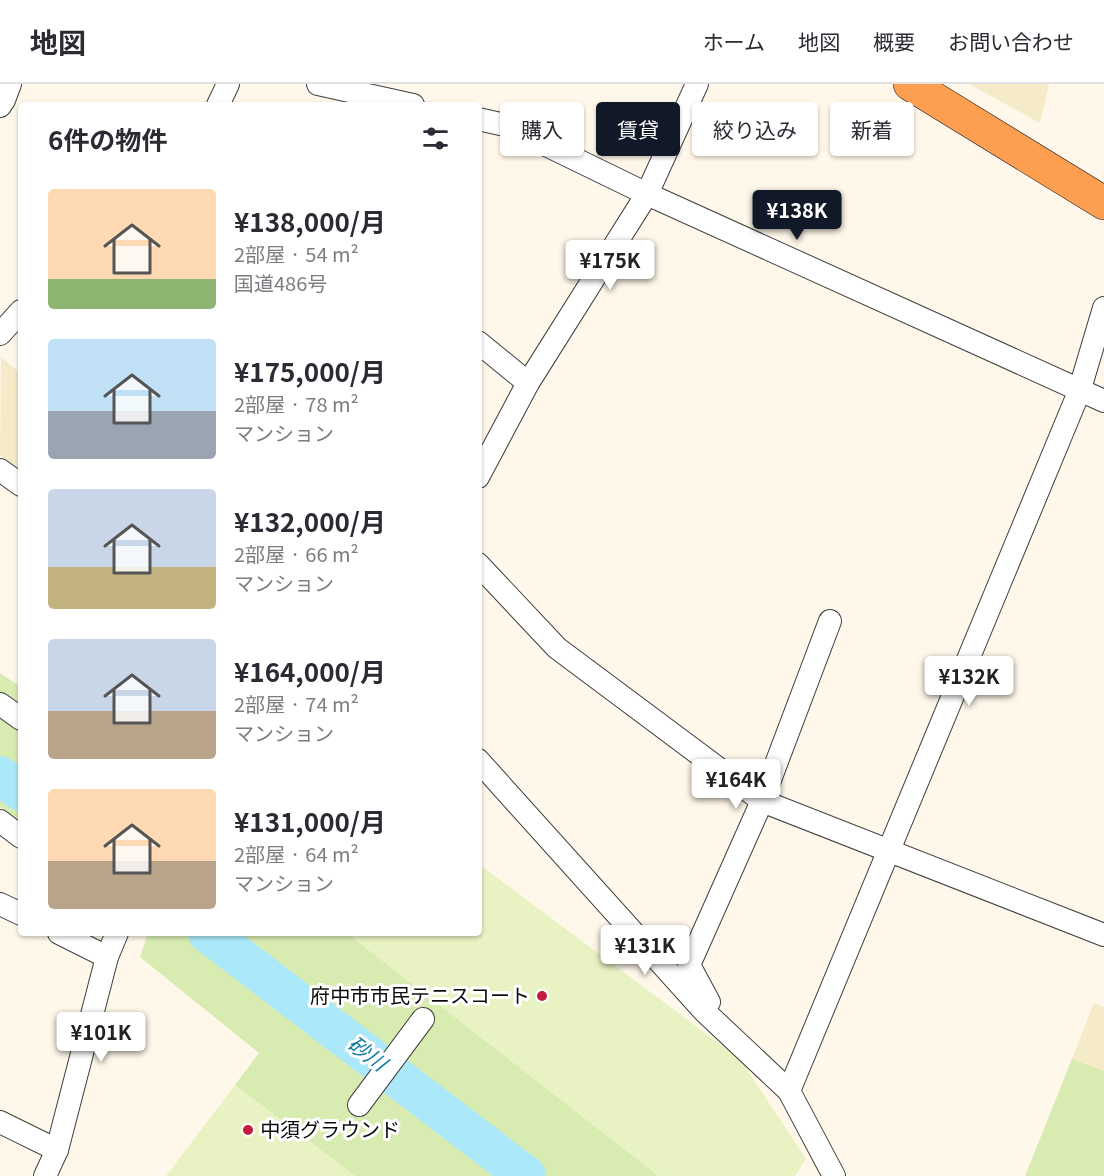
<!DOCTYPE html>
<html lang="ja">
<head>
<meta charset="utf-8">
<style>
	:root { --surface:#fff; --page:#f2f2f3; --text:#2b2b33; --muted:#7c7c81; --line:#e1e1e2; --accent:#111827 }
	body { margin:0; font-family:Georgia,"Noto Sans JP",serif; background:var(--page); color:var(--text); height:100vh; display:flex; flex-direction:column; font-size:22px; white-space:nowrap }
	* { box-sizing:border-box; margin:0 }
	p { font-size:20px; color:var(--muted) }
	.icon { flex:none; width:33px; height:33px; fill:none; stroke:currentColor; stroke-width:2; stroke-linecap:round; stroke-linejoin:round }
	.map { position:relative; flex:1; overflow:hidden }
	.side { position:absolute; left:18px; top:18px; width:464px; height:834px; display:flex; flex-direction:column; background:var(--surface); border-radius:6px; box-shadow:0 2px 4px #0004 }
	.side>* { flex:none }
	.banner { position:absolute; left:500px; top:18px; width:514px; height:54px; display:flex; gap:12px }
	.price { position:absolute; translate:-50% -51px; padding:0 14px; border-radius:6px; background:#fff; color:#222; font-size:20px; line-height:39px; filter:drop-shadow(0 2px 3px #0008) }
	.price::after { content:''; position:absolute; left:50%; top:36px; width:18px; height:14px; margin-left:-9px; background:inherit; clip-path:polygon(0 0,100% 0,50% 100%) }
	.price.active { background:var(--accent); color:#fff }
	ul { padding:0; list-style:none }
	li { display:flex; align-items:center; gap:18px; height:150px; padding:0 30px }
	li span { display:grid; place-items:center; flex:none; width:168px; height:120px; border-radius:6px; color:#555 }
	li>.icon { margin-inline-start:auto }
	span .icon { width:72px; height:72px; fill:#fffc; stroke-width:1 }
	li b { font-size:26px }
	h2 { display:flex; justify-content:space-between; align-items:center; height:72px; padding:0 30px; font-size:26px }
	.chip { padding:0 21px; border-radius:6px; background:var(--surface); box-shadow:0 2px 4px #0004; font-size:21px; line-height:54px }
	.chip.active { background:var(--accent); color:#fff }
	header { display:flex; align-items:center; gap:36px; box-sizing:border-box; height:84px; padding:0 30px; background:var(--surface); border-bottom:2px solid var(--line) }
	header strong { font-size:28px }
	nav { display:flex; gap:33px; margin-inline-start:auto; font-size:21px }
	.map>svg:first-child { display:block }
</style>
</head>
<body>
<header>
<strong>地図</strong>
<nav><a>ホーム</a><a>地図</a><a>概要</a><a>お問い合わせ</a></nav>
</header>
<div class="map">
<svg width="1104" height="1092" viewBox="0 0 1104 1092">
	<rect width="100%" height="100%" fill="#fff7e9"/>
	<g fill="#f6ebc8">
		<polygon points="969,0 1049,0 1040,39"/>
		<polygon points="1,273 21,290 21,387 0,371"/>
		<polygon points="1094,919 1104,923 1104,987 1072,975"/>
	</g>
	<g fill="#d8ebb1">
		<polygon points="0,589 21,603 21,624 0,608"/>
		<polygon points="0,628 21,643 21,739 0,723"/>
		<polygon points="148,849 347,849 659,1092 355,1092 235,1001 259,969 140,873"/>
		<polygon points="1072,975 1104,987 1104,1092 1025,1092"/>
	</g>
	<g fill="#e9f2c3">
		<polygon points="479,780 740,975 806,1075 795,1092 659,1092 347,849 478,849"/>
		<polygon points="235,1001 355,1092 166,1092"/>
	</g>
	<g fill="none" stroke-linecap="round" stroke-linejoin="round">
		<g stroke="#abe9fa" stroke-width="40">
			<polyline points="0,692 21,707"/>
			<polyline points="208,849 526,1092"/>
		</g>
		<defs>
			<g id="minor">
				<polyline points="318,0 413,21"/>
				<polyline points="218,21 228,0"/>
				<polyline points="0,22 4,16 10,0"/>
				<polyline points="478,35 505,41 647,110 1104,317"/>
				<polyline points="0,250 21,227"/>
				<polyline points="478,258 528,299"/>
				<polyline points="0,386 21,401"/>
				<polyline points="478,393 528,299 647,110 697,0"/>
				<polyline points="478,480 557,564 762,717 1104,851"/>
				<polyline points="0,620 21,635"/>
				<polyline points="478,676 704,927 789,1007 834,1092"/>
				<polyline points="0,737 21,753"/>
				<polyline points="0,820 21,830"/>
				<polyline points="59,849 107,873"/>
				<polyline points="705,924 709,918 689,881 762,717 830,537"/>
				<polyline points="789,1007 1079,308 1104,224"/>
				<polyline points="359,1021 423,935"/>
				<polyline points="0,1038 57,1066"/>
				<polyline points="45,1092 57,1066 107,873 117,849"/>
			</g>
			<polyline id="trunk" points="910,0 1104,119"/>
		</defs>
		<use href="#minor" stroke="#3e3e3e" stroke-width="24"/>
		<use href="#trunk" stroke="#1c1c1c" stroke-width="34"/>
		<use href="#minor" stroke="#fff" stroke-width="22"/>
		<use href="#trunk" stroke="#fe9e51" stroke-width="33"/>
	</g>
	<g fill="#c31c3e" stroke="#fff" stroke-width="2">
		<circle cx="542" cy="912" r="6"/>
		<circle cx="248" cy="1046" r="6"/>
	</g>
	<g text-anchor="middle" stroke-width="6" stroke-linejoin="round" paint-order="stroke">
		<g font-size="20" fill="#0b0b0b" stroke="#fff" text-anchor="end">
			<text x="530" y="919">府中市市民テニスコート</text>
			<text x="260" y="1053" text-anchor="start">中須グラウンド</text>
		</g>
		<g font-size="21" font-style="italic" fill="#0e7aa3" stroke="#fff">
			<text transform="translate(367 970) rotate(37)" y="7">砂川</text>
		</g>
	</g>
</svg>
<b class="price active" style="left:797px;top:157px">¥138K</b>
<b class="price" style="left:610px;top:207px">¥175K</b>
<b class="price" style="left:969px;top:623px">¥132K</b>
<b class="price" style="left:736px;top:726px">¥164K</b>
<b class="price" style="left:645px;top:892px">¥131K</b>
<b class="price" style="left:101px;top:979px">¥101K</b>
<div class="banner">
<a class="chip">購入</a>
<a class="chip active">賃貸</a>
<a class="chip">絞り込み</a>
<a class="chip">新着</a>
</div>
<section class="side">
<h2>6件の物件<svg class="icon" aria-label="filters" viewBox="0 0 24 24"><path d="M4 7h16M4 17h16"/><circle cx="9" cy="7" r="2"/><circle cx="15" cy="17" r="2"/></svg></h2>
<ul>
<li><span style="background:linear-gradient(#ffd9b3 75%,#8fb573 0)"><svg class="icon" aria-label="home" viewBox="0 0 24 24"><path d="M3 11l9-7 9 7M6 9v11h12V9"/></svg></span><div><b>¥138,000/月</b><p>2部屋 · 54 m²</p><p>国道486号</p></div></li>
<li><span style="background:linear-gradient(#bfe0f5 60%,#9aa5b1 0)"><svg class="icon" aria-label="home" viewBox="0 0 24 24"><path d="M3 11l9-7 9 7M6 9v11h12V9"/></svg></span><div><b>¥175,000/月</b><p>2部屋 · 78 m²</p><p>マンション</p></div></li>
<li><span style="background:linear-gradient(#c9d6e8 65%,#c2b280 0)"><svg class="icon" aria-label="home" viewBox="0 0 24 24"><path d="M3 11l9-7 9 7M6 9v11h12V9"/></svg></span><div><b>¥132,000/月</b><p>2部屋 · 66 m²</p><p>マンション</p></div></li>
<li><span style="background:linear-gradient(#c9d6e8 60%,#b9a48a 0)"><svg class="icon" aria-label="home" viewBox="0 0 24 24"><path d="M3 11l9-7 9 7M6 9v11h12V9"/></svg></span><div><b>¥164,000/月</b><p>2部屋 · 74 m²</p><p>マンション</p></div></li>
<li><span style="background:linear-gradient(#ffd9b3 60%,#b9a48a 0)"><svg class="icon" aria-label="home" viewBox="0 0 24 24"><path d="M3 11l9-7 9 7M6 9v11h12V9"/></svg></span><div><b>¥131,000/月</b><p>2部屋 · 64 m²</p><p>マンション</p></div></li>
</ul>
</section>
</div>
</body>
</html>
